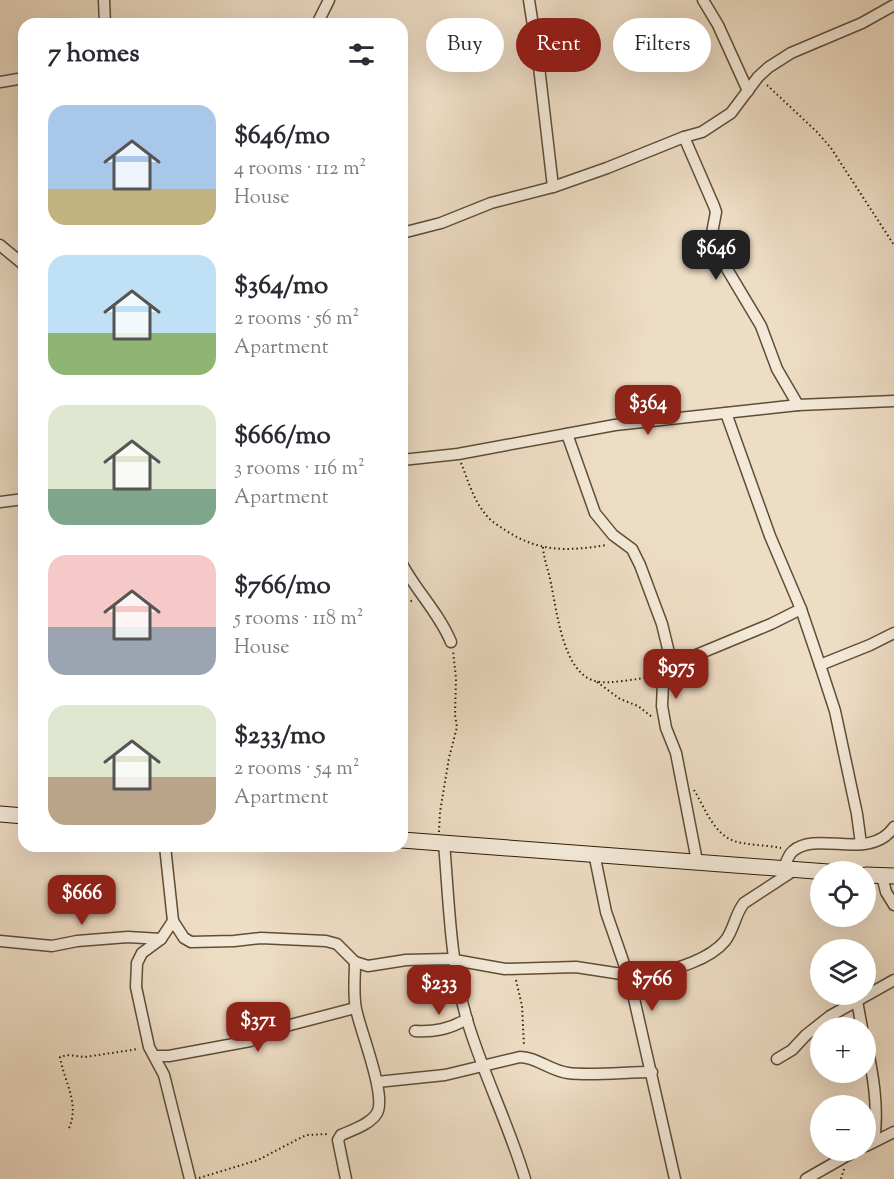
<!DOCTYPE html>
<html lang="en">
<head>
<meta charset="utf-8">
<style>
	:root { --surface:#fff; --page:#f2f2f3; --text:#2b2b33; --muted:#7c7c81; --accent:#8f2418 }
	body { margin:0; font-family:"Sorts Mill Goudy",serif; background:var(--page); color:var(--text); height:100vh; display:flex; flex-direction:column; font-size:22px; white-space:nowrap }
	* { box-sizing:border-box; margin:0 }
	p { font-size:20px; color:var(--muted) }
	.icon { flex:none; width:33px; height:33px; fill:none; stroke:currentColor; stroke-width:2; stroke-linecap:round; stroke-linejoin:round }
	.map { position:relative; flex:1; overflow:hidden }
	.sheet { position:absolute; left:18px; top:18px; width:390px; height:834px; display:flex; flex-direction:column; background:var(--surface); border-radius:18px; box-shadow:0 6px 24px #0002 }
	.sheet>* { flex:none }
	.top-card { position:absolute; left:426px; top:18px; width:378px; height:54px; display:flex; gap:12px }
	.tools { position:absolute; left:810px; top:861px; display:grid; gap:12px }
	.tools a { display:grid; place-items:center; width:66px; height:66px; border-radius:50%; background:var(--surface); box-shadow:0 6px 24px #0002; font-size:30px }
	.price { position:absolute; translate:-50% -51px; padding:0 14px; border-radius:12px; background:var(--accent); color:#fff; font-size:20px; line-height:39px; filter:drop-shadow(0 2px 3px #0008) }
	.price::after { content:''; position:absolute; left:50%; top:36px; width:18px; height:14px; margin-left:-9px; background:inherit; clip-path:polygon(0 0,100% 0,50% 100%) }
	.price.selected { background:#222; color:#fff }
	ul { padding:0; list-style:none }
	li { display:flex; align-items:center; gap:18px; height:150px; padding:0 30px }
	li span { display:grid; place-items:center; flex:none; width:168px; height:120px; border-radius:18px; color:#555 }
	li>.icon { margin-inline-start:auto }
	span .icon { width:72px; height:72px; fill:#fffc; stroke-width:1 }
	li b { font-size:26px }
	h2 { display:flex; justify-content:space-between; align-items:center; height:72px; padding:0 30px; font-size:26px }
	.pill { padding:0 21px; border-radius:27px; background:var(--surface); box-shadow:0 6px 24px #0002; font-size:21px; line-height:54px }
	.pill.selected { background:var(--accent); color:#fff }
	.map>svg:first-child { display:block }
</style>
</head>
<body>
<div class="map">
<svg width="894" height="1179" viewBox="0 0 894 1179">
	<rect width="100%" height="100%" fill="#eeddc5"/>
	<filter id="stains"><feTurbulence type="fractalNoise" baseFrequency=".00333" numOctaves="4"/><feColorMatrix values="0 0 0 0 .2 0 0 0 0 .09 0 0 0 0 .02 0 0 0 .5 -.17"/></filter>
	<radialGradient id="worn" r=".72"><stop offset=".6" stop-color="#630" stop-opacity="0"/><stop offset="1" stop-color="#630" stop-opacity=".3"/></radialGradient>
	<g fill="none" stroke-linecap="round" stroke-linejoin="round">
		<defs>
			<g id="minor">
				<polyline points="104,0 105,24"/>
				<polyline points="529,0 538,58 553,187"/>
				<polyline points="703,0 718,25 748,91"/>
				<polyline points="317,24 329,0"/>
				<polyline points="0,82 24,78"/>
				<polyline points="684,137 714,206 716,212 712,233 724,264 761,326 777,369 798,405"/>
				<polyline points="402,233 441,223 491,203 553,187 607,168 684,137 702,132 731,113 758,77 769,67 791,53 862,23 894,5"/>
				<polyline points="0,245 24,265"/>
				<polyline points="726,413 770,536 801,609 820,665 835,711 857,814 861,844"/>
				<polyline points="567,434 595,513 613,535 632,549 640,565 662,624 672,665"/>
				<polyline points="402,460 458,454 615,425 798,405 894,401"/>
				<polyline points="0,502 24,499"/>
				<path d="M402,564C417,592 439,613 451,642"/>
				<polyline points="820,665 870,645 894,633"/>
				<path d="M444,843C449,901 450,963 467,1020C483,1074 509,1125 525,1179"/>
				<polyline points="165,846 173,921 184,938 191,942 234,941 261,938 326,941 337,944 355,962 368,966 406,960 449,959 505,969 576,967 628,975"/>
				<polyline points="594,853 606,912 630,981 675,1179"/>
				<polyline points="697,861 676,753 666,728 662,706 663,683 672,665 771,624 801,609"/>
				<path d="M784,868C786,863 788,855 793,851C818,830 870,862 894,827"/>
				<polyline points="882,876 886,892 894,905"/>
				<polyline points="173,921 161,939 142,953 137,963 136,987 149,1047 164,1075 190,1179"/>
				<polyline points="0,941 52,946 77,941 128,937 161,939"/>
				<path d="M630,981C659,972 705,965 725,941C734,930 735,914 744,903L796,869"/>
				<polyline points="857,1001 862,1028"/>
				<path d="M415,1031C435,1032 450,1029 467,1019"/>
				<path d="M866,1042C873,1074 879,1108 874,1141"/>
				<polyline points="155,1056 169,1056 250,1041 290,1025 355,1008"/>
				<polyline points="777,1059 792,1050 806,1035 830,1016 894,980"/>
				<path d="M377,1082L445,1075L520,1057C536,1057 551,1071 568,1073C591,1076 627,1072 652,1072"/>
				<polyline points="866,1146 894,1132"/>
				<path d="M346,1179L338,1140L341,1135C352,1130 371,1124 377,1113C387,1096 360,1030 356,1009C353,994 355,978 355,962"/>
				<polyline points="806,1179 857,1150"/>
			</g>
			<g id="secondary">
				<polyline points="0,814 24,816"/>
				<polyline points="402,840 828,872"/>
				<polyline points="866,875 894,876"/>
			</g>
		</defs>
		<use href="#minor" stroke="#5e4e35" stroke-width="13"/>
		<use href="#secondary" stroke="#2e1e05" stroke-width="17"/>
		<g stroke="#2e1e05" stroke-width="2" stroke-dasharray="1.5 3" stroke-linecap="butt">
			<polyline points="767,85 817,132 831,148 894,245"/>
			<path d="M461,463C468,480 474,502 487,516C492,522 499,526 505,530C540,553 568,551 607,545"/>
			<path d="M543,547C544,561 549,571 551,584C557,611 563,673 595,681C609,685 641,678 656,676"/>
			<polyline points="402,604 414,600"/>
			<polyline points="597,682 620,699 638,706 652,717"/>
			<path d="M694,790C705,808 713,833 734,841C745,845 767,845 781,848"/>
			<polyline points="439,832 440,812 449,758 457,727 455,715 456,678 453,651"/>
			<polyline points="516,980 522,1006 524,1046"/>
			<path d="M69,1128C80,1104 64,1081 60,1057L67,1055L85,1057L138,1049"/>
			<polyline points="199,1178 258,1160 306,1135 328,1134"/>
			<polyline points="841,1179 844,1169"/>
		</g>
		<use href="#minor" stroke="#f4e9d9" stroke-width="10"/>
		<use href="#secondary" stroke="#f4e9d9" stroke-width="15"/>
	</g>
	<rect width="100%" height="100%" filter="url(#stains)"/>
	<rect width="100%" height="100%" fill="url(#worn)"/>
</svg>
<div class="tools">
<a><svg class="icon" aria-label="locate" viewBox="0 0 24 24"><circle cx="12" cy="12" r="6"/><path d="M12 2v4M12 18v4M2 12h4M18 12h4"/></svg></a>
<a><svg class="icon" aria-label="layers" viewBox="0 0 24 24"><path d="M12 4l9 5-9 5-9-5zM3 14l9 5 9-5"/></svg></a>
<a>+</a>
<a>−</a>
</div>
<b class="price selected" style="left:716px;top:281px">$646</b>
<b class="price" style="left:648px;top:436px">$364</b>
<b class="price" style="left:676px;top:700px">$975</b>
<b class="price" style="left:82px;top:926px">$666</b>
<b class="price" style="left:652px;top:1012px">$766</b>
<b class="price" style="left:439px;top:1016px">$233</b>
<b class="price" style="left:258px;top:1053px">$371</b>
<div class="top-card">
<a class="pill">Buy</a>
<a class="pill selected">Rent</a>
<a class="pill">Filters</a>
</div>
<section class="sheet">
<h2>7 homes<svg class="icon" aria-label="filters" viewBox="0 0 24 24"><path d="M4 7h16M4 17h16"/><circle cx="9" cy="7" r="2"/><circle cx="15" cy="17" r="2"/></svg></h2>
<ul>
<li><span style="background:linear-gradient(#a9c7e8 70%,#c2b280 0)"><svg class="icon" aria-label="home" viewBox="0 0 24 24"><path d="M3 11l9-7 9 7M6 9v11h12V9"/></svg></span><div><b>$646/mo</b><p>4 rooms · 112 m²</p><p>House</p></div></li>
<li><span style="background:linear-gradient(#bfe0f5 65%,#8fb573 0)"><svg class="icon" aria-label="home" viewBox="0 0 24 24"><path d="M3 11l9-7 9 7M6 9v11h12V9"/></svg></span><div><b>$364/mo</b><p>2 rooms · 56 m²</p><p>Apartment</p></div></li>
<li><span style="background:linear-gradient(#dfe7d0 70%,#7fa58c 0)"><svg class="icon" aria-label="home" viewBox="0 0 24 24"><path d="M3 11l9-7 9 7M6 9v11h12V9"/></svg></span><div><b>$666/mo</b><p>3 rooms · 116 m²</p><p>Apartment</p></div></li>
<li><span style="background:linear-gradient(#f6c9c9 60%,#9aa5b1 0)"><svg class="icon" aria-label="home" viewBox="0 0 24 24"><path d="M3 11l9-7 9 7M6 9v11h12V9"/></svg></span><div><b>$766/mo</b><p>5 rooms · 118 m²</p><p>House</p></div></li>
<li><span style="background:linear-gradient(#dfe7d0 60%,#b9a48a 0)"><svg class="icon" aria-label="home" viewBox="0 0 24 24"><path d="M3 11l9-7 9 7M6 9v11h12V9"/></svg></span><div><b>$233/mo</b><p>2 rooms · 54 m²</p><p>Apartment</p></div></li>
</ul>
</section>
</div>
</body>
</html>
